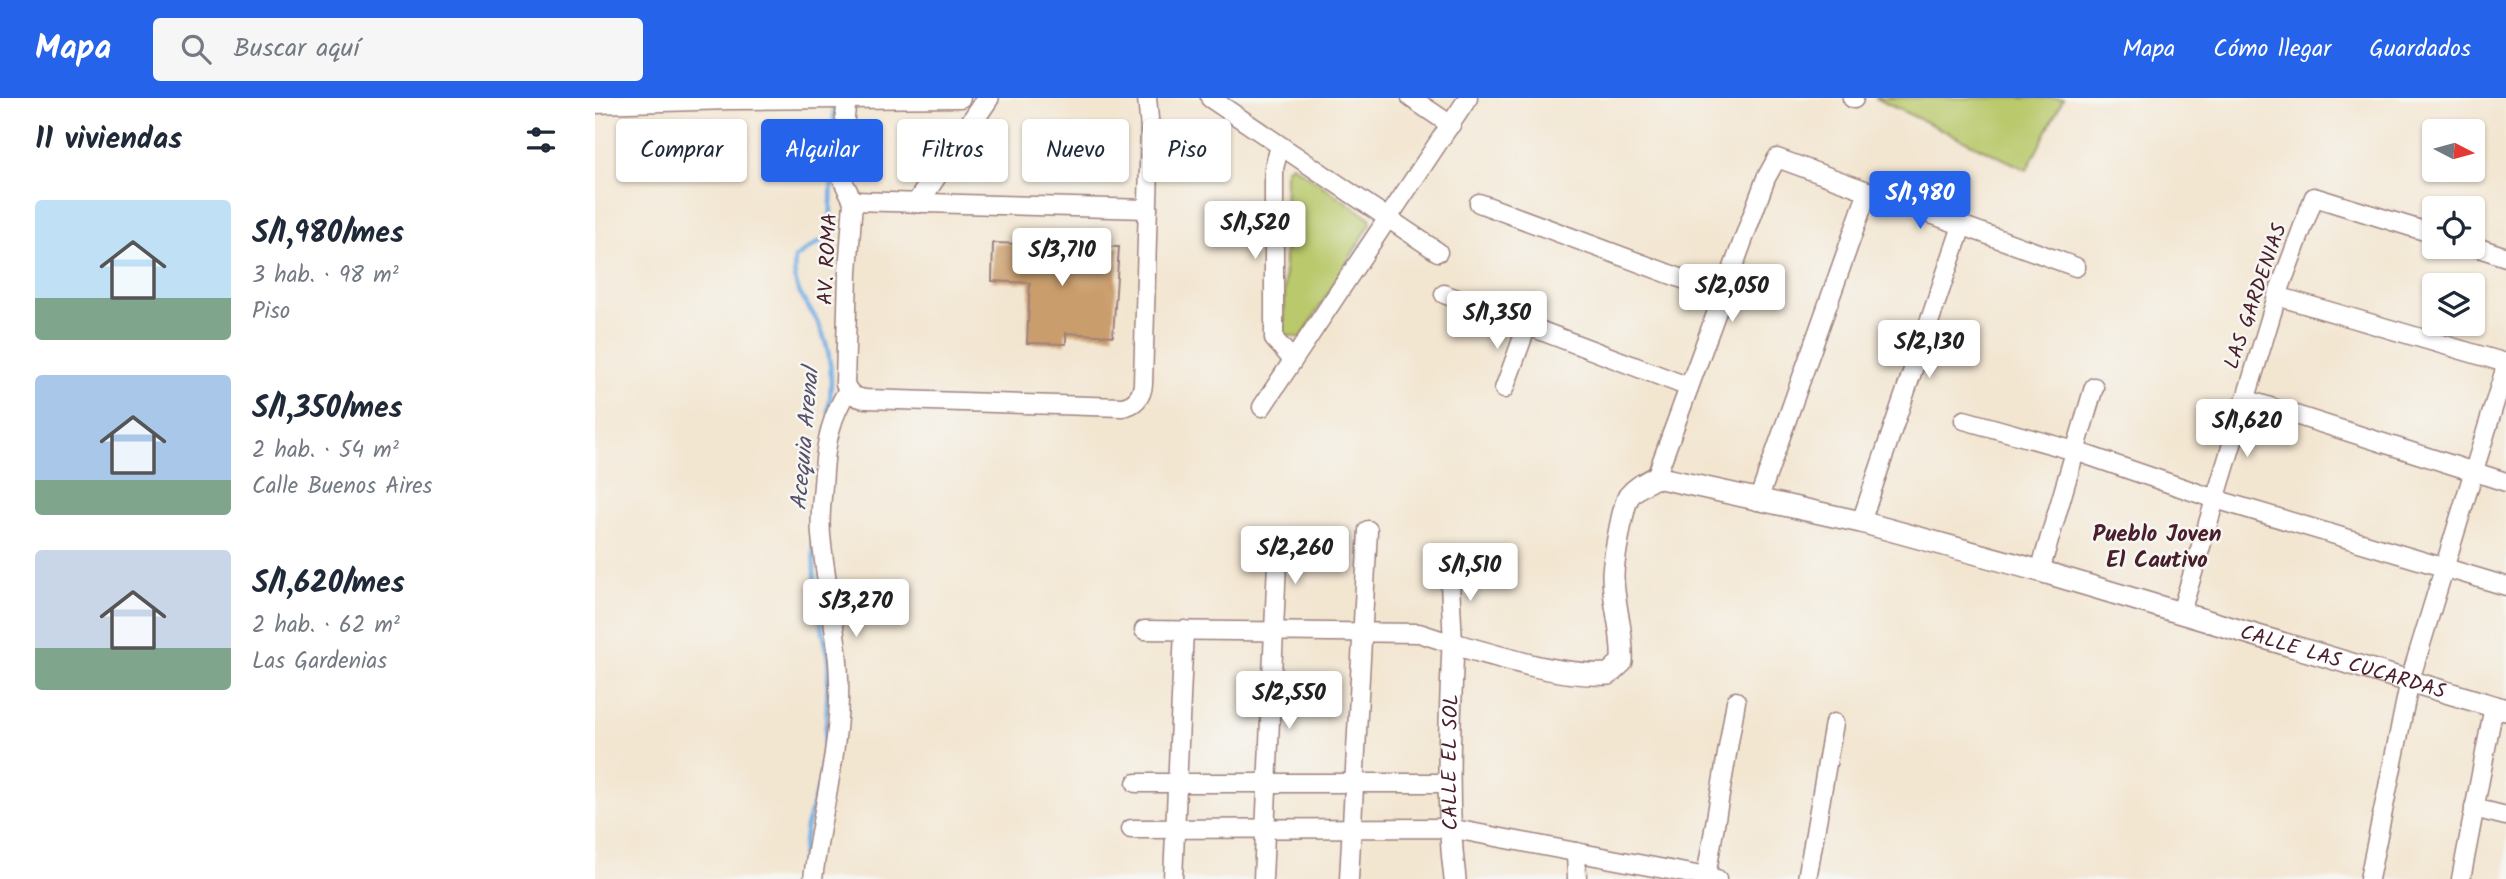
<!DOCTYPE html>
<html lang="es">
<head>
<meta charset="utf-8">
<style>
	:root { --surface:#fff; --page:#f6f6f7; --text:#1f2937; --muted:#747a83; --accent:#2563eb }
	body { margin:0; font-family:Kalam,sans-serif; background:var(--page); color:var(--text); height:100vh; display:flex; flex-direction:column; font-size:26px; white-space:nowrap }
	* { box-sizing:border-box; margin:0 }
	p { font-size:23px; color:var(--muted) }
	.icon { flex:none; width:38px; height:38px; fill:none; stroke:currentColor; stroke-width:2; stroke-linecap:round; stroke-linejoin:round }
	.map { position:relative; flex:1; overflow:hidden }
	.panel { display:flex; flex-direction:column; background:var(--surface); width:595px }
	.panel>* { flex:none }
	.hud { position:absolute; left:21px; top:21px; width:665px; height:63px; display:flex; gap:14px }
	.needle { width:46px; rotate:96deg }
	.fabs { position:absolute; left:1827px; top:21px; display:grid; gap:14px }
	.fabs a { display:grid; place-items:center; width:63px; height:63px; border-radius:7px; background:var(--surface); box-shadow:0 2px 5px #0004; font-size:35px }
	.price { position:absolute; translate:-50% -60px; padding:0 16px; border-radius:7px; background:#fff; color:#222; font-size:23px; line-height:46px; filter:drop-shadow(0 2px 4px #0008) }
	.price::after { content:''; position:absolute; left:50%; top:42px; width:21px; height:16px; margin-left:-10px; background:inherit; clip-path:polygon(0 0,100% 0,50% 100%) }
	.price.on { background:var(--accent); color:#fff }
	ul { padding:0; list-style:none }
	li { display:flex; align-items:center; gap:21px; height:175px; padding:0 35px }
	li span { display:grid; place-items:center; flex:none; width:196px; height:140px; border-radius:7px; color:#555 }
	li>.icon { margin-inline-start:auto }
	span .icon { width:84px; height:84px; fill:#fffc; stroke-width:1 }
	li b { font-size:30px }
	h2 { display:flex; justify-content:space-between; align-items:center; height:84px; padding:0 35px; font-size:30px }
	.pill { padding:0 24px; border-radius:7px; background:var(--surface); box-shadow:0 2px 5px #0004; font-size:24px; line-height:63px }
	.pill.on { background:var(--accent); color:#fff }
	header { display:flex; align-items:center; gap:42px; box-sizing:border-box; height:98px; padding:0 35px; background:var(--accent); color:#fff }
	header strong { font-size:33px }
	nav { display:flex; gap:38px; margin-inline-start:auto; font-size:24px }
	.search { width:490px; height:63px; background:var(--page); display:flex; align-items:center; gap:18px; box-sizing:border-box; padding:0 24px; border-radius:7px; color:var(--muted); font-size:26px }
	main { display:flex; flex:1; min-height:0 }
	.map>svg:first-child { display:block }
</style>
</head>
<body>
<header>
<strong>Mapa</strong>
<div class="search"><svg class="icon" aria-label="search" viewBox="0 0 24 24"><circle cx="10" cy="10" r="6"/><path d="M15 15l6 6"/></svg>Buscar aquí</div>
<nav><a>Mapa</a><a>Cómo llegar</a><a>Guardados</a></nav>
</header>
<main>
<section class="panel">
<h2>11 viviendas<svg class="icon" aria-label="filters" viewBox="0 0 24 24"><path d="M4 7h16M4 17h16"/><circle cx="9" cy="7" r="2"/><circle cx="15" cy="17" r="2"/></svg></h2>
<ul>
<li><span style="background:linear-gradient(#bfe0f5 70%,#7fa58c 0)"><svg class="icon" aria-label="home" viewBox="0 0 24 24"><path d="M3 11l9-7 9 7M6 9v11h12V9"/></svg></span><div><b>S/1,980/mes</b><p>3 hab. · 98 m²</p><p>Piso</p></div></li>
<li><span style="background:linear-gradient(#a9c7e8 75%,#7fa58c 0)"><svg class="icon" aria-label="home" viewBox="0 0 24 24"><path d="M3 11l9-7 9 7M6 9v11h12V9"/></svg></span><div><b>S/1,350/mes</b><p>2 hab. · 54 m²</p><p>Calle Buenos Aires</p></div></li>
<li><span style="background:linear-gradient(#c9d6e8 70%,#7fa58c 0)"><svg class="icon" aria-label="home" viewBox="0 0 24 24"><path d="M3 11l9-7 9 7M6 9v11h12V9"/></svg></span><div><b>S/1,620/mes</b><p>2 hab. · 62 m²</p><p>Las Gardenias</p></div></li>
</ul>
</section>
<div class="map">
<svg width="1911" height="781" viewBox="0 0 1911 781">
	<rect width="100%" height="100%" fill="#f6f6f2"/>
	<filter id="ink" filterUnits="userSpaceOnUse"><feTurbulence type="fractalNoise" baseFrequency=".0143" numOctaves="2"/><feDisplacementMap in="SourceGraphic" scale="14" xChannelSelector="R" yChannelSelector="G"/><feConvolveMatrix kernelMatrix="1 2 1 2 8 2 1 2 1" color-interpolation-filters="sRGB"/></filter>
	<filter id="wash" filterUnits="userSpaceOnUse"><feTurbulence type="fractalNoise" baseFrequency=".00686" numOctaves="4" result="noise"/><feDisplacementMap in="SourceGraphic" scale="28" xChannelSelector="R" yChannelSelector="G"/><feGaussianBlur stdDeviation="1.57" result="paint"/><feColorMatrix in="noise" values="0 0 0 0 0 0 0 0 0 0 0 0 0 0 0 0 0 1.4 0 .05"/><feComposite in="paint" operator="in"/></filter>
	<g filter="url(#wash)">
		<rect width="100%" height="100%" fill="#f3e6d1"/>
		<g fill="#b9c96c" stroke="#82744c" stroke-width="2">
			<polygon points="1280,0 1464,0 1468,1 1432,72"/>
			<polygon points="697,67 775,120 776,125 706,240 689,237 691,71"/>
		</g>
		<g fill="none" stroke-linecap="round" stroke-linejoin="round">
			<g stroke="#71aee3" stroke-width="4.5">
				<path d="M233,314C238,287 237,257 226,231C213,201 196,199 200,160L235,137L239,11"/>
				<polyline points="204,781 211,729 226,680 231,628 234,559 220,501 218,444"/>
			</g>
		</g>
		<g id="blocks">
			<polygon fill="#ca9d6c" points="398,145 524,149 518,238 471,235 471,246 432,245 435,185 397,183"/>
		</g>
	</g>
	<g filter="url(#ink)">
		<use href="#blocks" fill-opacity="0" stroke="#9e827e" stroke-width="2"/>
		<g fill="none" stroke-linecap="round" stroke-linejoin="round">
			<defs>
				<g id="minor">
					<path d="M252,0L246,57L248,83L258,103L253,174L250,286C254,296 260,300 271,301L527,309C540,307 547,299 548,286L555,31L552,0"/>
					<polyline points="615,0 843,154"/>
					<polyline points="816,0 856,27"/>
					<polyline points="1257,0 1259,1"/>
					<polyline points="0,6 135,2 366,0"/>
					<polyline points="685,48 679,70 679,241 698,262"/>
					<polyline points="258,103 553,111"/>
					<polyline points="884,105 1128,196"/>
					<polyline points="1878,148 1911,159"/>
					<polyline points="849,196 1094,289"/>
					<polyline points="1682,198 1911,265"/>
					<polyline points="909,291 932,228"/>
					<polyline points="1650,301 1911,384"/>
					<polyline points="667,309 873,0"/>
					<polyline points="1369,322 1480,353 1620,401 1911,488"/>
					<polyline points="1061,379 1171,80 1182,60 1481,169"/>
					<polyline points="1163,403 1273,93"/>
					<polyline points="1266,424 1367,128"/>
					<polyline points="1445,473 1499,289"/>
					<polyline points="1586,514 1682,198 1719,99 1839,136"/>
					<polyline points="549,532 824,535 858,546 854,465"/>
					<polyline points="541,685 853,685"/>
					<polyline points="1879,710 1911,718"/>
					<polyline points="536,731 854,730 1122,781"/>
					<polyline points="981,754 982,781"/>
					<polyline points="1111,779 1141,603"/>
					<path d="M218,781C225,721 242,663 244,602C246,545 231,493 226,437C224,415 228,395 229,373C231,343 236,319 253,292"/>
					<polyline points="578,781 589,532"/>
					<polyline points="668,781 683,442"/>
					<polyline points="754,781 773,432"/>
					<polyline points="1212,781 1239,625"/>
					<polyline points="1774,781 1815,582 1911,268"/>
					<polyline points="1866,781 1899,608"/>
				</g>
				<g id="tertiary">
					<polyline points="323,104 393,0"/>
					<path id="s1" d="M860,781C850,701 855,626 858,546C908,559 962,579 1014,576L1027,564C1029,534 1018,507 1018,478C1018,465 1028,407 1034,398C1041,389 1052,384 1061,379L1266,424L1445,473L1911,612"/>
				</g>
			</defs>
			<use href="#minor" stroke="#9e827e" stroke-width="21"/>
			<use href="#tertiary" stroke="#9e827e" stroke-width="24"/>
			<use href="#minor" stroke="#fff" stroke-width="18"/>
			<use href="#tertiary" stroke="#fff" stroke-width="21"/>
		</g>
	</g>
	<g text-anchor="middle" stroke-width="5" stroke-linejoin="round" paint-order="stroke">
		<g font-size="21" fill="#4a1f2b" stroke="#f6f6f2">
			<text transform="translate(232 161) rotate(-87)" y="7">AV. ROMA</text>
			<text transform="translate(1660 198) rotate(-71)" y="7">LAS GARDENIAS</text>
			<text dy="7" stroke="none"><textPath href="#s1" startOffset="1326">CALLE LAS CUCARDAS</textPath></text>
			<text dy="7" stroke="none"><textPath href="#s1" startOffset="117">CALLE EL SOL</textPath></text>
		</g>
		<g font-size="23" font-style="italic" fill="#58516b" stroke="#f6f6f2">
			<text transform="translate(209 341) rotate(-85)" y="8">Acequia Arenal</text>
		</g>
		<g font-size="23" font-weight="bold" fill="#4a1f2b" stroke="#f6f6f2">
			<text x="1562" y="443">Pueblo Joven<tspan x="1562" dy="26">El Cautivo</tspan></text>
		</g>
	</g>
</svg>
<div class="fabs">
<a><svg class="needle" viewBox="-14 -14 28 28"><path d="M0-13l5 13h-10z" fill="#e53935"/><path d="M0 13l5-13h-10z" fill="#747a83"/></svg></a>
<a><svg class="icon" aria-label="locate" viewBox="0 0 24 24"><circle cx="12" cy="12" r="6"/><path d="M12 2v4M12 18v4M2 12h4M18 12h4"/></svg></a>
<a><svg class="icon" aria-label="layers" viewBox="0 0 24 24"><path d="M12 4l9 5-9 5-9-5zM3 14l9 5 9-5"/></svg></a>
</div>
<b class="price on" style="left:1325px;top:133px">S/1,980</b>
<b class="price" style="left:660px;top:163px">S/1,520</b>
<b class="price" style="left:467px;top:190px">S/3,710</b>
<b class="price" style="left:1137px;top:226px">S/2,050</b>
<b class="price" style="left:902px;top:253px">S/1,350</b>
<b class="price" style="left:1334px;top:282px">S/2,130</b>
<b class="price" style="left:1652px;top:361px">S/1,620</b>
<b class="price" style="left:700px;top:488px">S/2,260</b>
<b class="price" style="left:875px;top:505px">S/1,510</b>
<b class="price" style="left:261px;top:541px">S/3,270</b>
<b class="price" style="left:694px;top:633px">S/2,550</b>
<div class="hud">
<a class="pill">Comprar</a>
<a class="pill on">Alquilar</a>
<a class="pill">Filtros</a>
<a class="pill">Nuevo</a>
<a class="pill">Piso</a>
</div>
</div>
</main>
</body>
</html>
